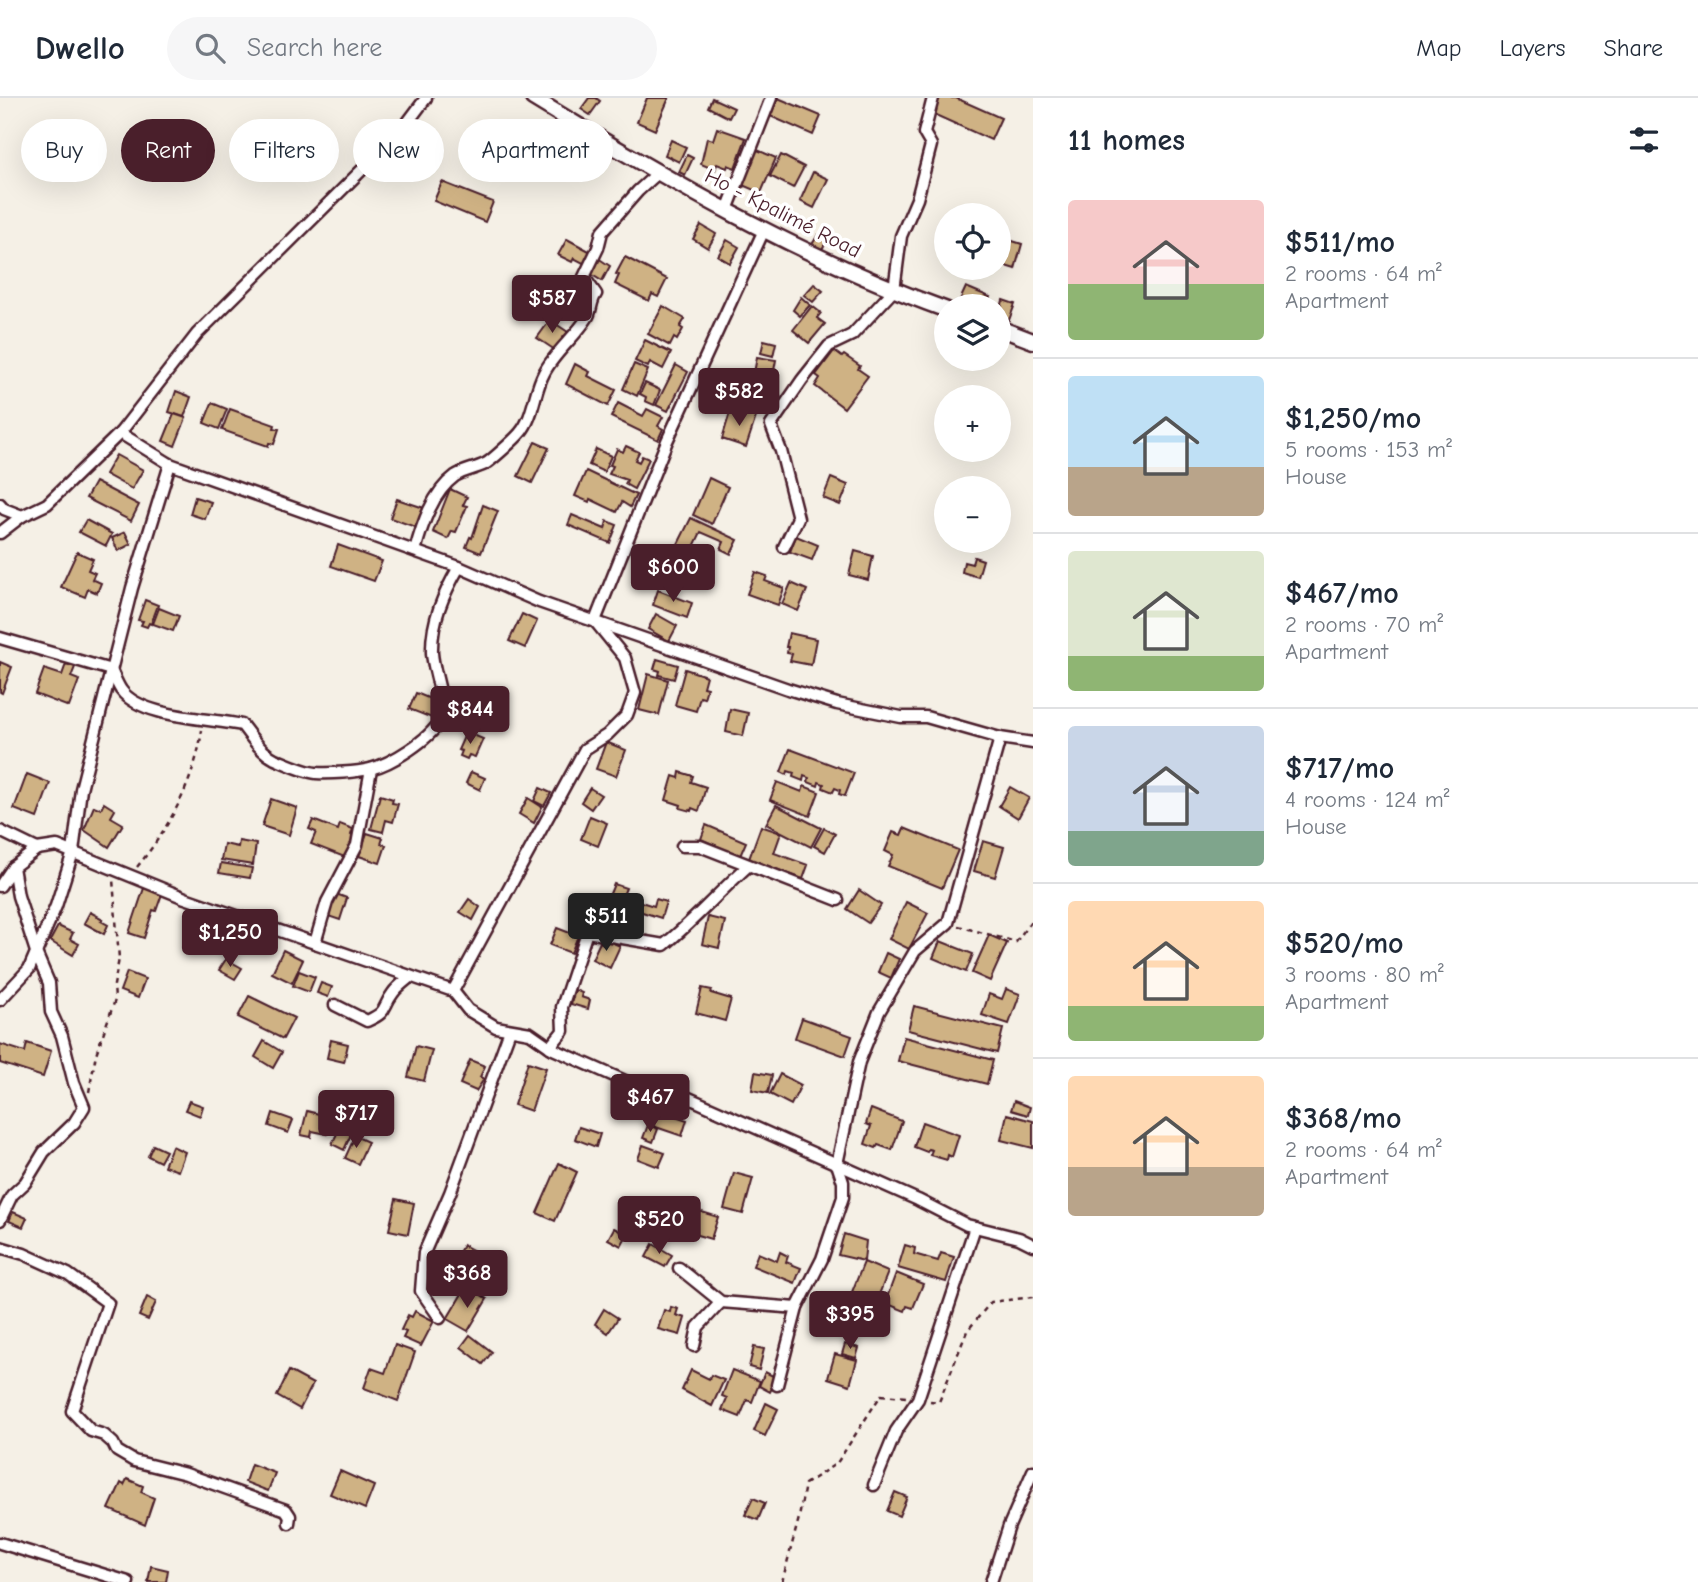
<!DOCTYPE html>
<meta charset="utf-8">
<style>
body{margin:0;font-family:"Comic Neue",sans-serif;background:#f6f6f7;color:#1f2937;height:100vh;display:flex;flex-direction:column;font-size:26px;white-space:nowrap}
*{box-sizing:border-box;margin:0}
p{font-size:23px;color:#747a83}
.icon{flex:none;width:38px;height:38px;fill:none;stroke:currentColor;stroke-width:2;stroke-linecap:round;stroke-linejoin:round}
.map{position:relative;flex:1;overflow:hidden}
.side{display:flex;flex-direction:column;background:#fff;width:665px}
.side>*{flex:none}
.top-card{position:absolute;left:21px;top:21px;width:665px;height:63px;display:flex;gap:14px}
.fabs{position:absolute;left:934px;top:105px;display:grid;gap:14px}
.fabs a{display:grid;place-items:center;width:77px;height:77px;border-radius:50%;background:#fff;box-shadow:0 7px 28px #0002;font-size:35px}
.price{position:absolute;translate:-50% -60px;padding:0 16px;border-radius:7px;background:#4a1f2b;color:#fff;font-size:23px;line-height:46px;filter:drop-shadow(0 2px 4px #0008)}
.price::after{content:'';position:absolute;left:50%;top:42px;width:21px;height:16px;margin-left:-10px;background:inherit;clip-path:polygon(0 0,100% 0,50% 100%)}
.price.current{background:#222;color:#fff}
ul{padding:0;list-style:none}
li{display:flex;align-items:center;gap:21px;height:175px;padding:0 35px}
li+li{border-top:2px solid #e0e1e3}
li span{display:grid;place-items:center;flex:none;width:196px;height:140px;border-radius:7px;color:#555}
li>.icon{margin-inline-start:auto}
span .icon{width:84px;height:84px;fill:#fffc;stroke-width:1}
li b{font-size:30px}
h2{display:flex;justify-content:space-between;align-items:center;height:84px;padding:0 35px;font-size:30px}
.chip{padding:0 24px;border-radius:32px;background:#fff;box-shadow:0 7px 28px #0002;font-size:24px;line-height:63px}
.chip.current{background:#4a1f2b;color:#fff}
header{display:flex;align-items:center;gap:42px;box-sizing:border-box;height:98px;padding:0 35px;background:#fff;border-bottom:2px solid #e0e1e3}
header strong{font-size:33px}
nav{display:flex;gap:38px;margin-inline-start:auto;font-size:24px}
.search{width:490px;height:63px;background:#f6f6f7;display:flex;align-items:center;gap:18px;box-sizing:border-box;padding:0 24px;border-radius:38px;color:#747a83;font-size:26px}
main{display:flex;flex:1;min-height:0}
.map>svg:first-child{display:block}
</style>
<header>
<strong>Dwello</strong>
<div class="search"><svg class="icon" aria-label="search" viewBox="0 0 24 24"><circle cx="10" cy="10" r="6"/><path d="M15 15l6 6"/></svg>Search here</div>
<nav><a>Map</a><a>Layers</a><a>Share</a></nav>
</header>
<main>
<div class="map">
<svg width="1033" height="1484" viewBox="0 0 1033 1484">
<rect width="100%" height="100%" fill="#f5f0e6"/>
<filter id="ink" filterUnits="userSpaceOnUse"><feTurbulence type="fractalNoise" baseFrequency=".0143" numOctaves="2"/><feDisplacementMap in="SourceGraphic" scale="14" xChannelSelector="R" yChannelSelector="G"/><feConvolveMatrix kernelMatrix="1 2 1 2 8 2 1 2 1" color-interpolation-filters="sRGB"/></filter>
<g filter="url(#ink)">
<g fill="#cfb284" stroke="#4a1f2b" stroke-width="2">
<polygon points="589,0 596,0 600,3 590,17 581,11"/>
<polygon points="647,0 669,0 655,32 637,24"/>
<polygon points="712,0 734,10 729,20 708,9"/>
<polygon points="778,0 821,18 813,37 770,18"/>
<polygon points="937,0 956,0 1001,20 991,42 931,15"/>
<polygon points="717,30 746,40 735,70 728,67 727,70 717,66 715,72 701,66 707,40 713,42"/>
<polygon points="671,42 686,49 679,64 665,57"/>
<polygon points="755,51 776,60 761,95 740,86"/>
<polygon points="687,57 693,60 685,77 679,74"/>
<polygon points="781,57 804,69 793,90 770,78"/>
<polygon points="813,74 828,81 814,110 800,103"/>
<polygon points="442,84 493,104 485,124 434,103"/>
<polygon points="701,127 716,136 708,150 693,141"/>
<polygon points="818,137 827,143 820,154 811,148"/>
<polygon points="567,141 593,155 587,167 574,160 572,164 558,157"/>
<polygon points="1006,141 1022,146 1015,171 999,166"/>
<polygon points="727,142 739,149 730,165 718,158"/>
<polygon points="625,159 667,181 658,199 652,196 649,203 615,186 619,177 616,176"/>
<polygon points="598,160 610,168 602,183 589,175"/>
<polygon points="535,178 578,205 570,217 528,190"/>
<polygon points="814,186 823,193 813,204 804,197"/>
<polygon points="966,189 990,199 986,208 974,208 960,202"/>
<polygon points="801,199 810,207 800,218 793,212"/>
<polygon points="1003,202 1015,206 1009,222 999,219"/>
<polygon points="663,208 685,221 680,229 683,231 677,242 674,240 670,248 648,236"/>
<polygon points="812,208 821,215 817,220 825,226 809,245 793,232"/>
<polygon points="550,222 568,234 555,252 537,240"/>
<polygon points="645,242 671,255 663,271 650,264 648,269 635,263"/>
<polygon points="764,242 776,245 773,258 761,255"/>
<polygon points="834,253 842,259 844,257 860,268 858,271 868,278 844,310 815,288 820,280 816,277"/>
<polygon points="757,259 776,262 773,278 754,275"/>
<polygon points="575,266 590,274 588,278 616,292 608,308 566,286"/>
<polygon points="634,266 648,272 637,298 623,291"/>
<polygon points="676,267 688,274 668,313 656,307"/>
<polygon points="645,285 660,292 654,307 645,303 646,299 640,296"/>
<polygon points="176,293 191,299 184,319 169,314"/>
<polygon points="212,305 227,311 219,331 204,325"/>
<polygon points="618,305 643,318 647,311 663,319 658,328 663,331 658,342 611,319"/>
<polygon points="230,311 275,327 274,330 279,331 274,346 269,345 268,348 222,332"/>
<polygon points="731,311 756,319 746,349 722,341"/>
<polygon points="174,316 186,320 175,348 163,343"/>
<polygon points="535,344 549,350 532,385 518,378"/>
<polygon points="626,348 639,354 635,362 639,364 642,358 649,361 634,391 625,386 627,382 609,376 613,368 610,367 617,351 623,354"/>
<polygon points="596,351 611,358 604,374 589,367"/>
<polygon points="116,357 143,372 132,391 105,376"/>
<polygon points="586,373 636,397 630,409 622,404 617,414 590,401 589,404 575,398"/>
<polygon points="709,380 728,389 712,426 693,417"/>
<polygon points="831,380 848,387 840,407 823,400"/>
<polygon points="95,384 139,407 131,423 86,400"/>
<polygon points="450,391 467,399 463,407 467,408 456,434 452,433 448,441 433,434"/>
<polygon points="195,399 211,404 205,421 190,416"/>
<polygon points="397,401 424,410 418,430 390,420"/>
<polygon points="483,407 498,413 481,455 466,449 470,439 472,440"/>
<polygon points="572,417 605,431 607,423 617,427 610,445 568,427"/>
<polygon points="691,420 738,442 731,456 721,451 724,444 701,434 690,457 676,450"/>
<polygon points="86,422 112,436 106,448 79,434"/>
<polygon points="125,434 131,446 118,453 112,440"/>
<polygon points="796,438 818,447 812,462 790,454"/>
<polygon points="338,447 382,463 374,483 331,468"/>
<polygon points="855,453 873,458 868,482 849,477"/>
<polygon points="77,454 93,461 88,472 95,475 92,481 101,485 97,495 88,491 85,499 61,489"/>
<polygon points="974,459 983,462 978,479 962,474 964,464 972,466"/>
<polygon points="755,474 767,478 765,483 784,490 778,507 747,496"/>
<polygon points="791,485 807,492 798,513 782,506"/>
<polygon points="658,492 692,505 687,520 653,507"/>
<polygon points="145,502 158,507 151,526 149,525 147,529 141,527 143,523 138,522"/>
<polygon points="159,510 179,518 173,533 153,526"/>
<polygon points="522,516 537,523 525,550 509,543"/>
<polygon points="656,516 677,528 669,543 648,531"/>
<polygon points="789,535 816,541 811,567 790,563 792,556 787,555 788,549 786,549"/>
<polygon points="657,561 678,567 674,581 659,577 660,573 654,571"/>
<polygon points="0,564 12,569 2,595 0,594"/>
<polygon points="66,566 75,569 71,579 79,582 69,609 35,596 44,571 62,577"/>
<polygon points="685,571 706,578 703,589 707,590 704,600 700,599 696,613 675,607"/>
<polygon points="648,576 668,582 659,617 639,612"/>
<polygon points="416,595 438,604 432,620 409,611"/>
<polygon points="730,611 748,615 743,638 726,634"/>
<polygon points="466,634 483,641 475,659 469,657 467,661 460,658 462,653 458,652"/>
<polygon points="606,644 626,652 616,678 596,671"/>
<polygon points="790,651 854,675 845,698 839,696 840,692 835,690 833,694 823,690 824,686 819,684 818,688 808,684 809,680 804,678 803,683 793,679 794,675 788,673 787,677 781,674"/>
<polygon points="471,674 485,680 480,692 466,685"/>
<polygon points="680,674 693,678 691,684 706,689 699,713 692,710 691,713 680,710 681,707 666,702 673,678 679,680"/>
<polygon points="27,676 50,685 37,720 14,711"/>
<polygon points="777,684 802,694 804,688 819,694 810,718 770,702"/>
<polygon points="1010,689 1029,700 1018,720 999,708"/>
<polygon points="540,690 551,695 544,708 534,703"/>
<polygon points="590,690 601,697 591,711 581,704"/>
<polygon points="380,697 393,701 392,705 398,706 393,724 386,722 383,734 371,731"/>
<polygon points="528,700 542,709 534,725 519,716"/>
<polygon points="271,701 297,710 289,737 262,728"/>
<polygon points="104,705 115,712 111,719 123,726 109,749 84,732 94,708 101,711"/>
<polygon points="776,707 821,730 811,749 766,726"/>
<polygon points="590,718 607,725 598,748 581,741"/>
<polygon points="313,722 338,732 340,726 353,731 351,737 356,739 347,760 311,746 316,734 309,731"/>
<polygon points="706,727 746,744 740,758 701,741"/>
<polygon points="761,728 781,735 774,755 808,767 803,781 749,761"/>
<polygon points="824,730 835,736 825,754 814,748"/>
<polygon points="904,730 958,752 942,790 888,768 893,757 885,753 893,734 901,737"/>
<polygon points="367,735 383,740 381,746 386,747 380,765 359,758"/>
<polygon points="239,743 256,746 253,767 221,762 224,746 238,749"/>
<polygon points="983,743 1004,749 995,779 974,773"/>
<polygon points="221,765 252,770 250,780 219,775"/>
<polygon points="614,786 626,790 621,802 609,798"/>
<polygon points="144,790 162,796 156,813 153,812 144,840 129,835"/>
<polygon points="859,792 881,807 868,825 847,811"/>
<polygon points="336,796 347,800 340,822 328,818"/>
<polygon points="469,801 480,809 473,822 460,814"/>
<polygon points="656,801 666,804 661,820 639,813 641,804 654,808"/>
<polygon points="906,804 928,815 909,851 889,841"/>
<polygon points="90,814 103,821 101,823 108,827 104,836 84,825"/>
<polygon points="196,816 209,821 197,854 183,849"/>
<polygon points="708,819 725,823 719,850 702,846"/>
<polygon points="58,828 73,835 70,841 79,846 73,857 50,843"/>
<polygon points="557,830 578,838 571,855 550,847"/>
<polygon points="989,837 1007,845 990,883 972,875"/>
<polygon points="605,841 620,848 610,870 592,861 600,844 603,846"/>
<polygon points="940,843 973,856 966,874 933,860"/>
<polygon points="283,852 303,862 292,885 272,875"/>
<polygon points="886,855 899,861 891,880 878,874"/>
<polygon points="226,861 242,870 235,881 219,872"/>
<polygon points="299,873 315,879 309,894 293,888"/>
<polygon points="127,874 145,881 138,900 120,893"/>
<polygon points="321,885 332,889 328,899 317,895"/>
<polygon points="702,890 712,892 711,895 731,901 725,923 696,915"/>
<polygon points="1006,891 1020,896 1009,926 982,917 989,896 1002,901"/>
<polygon points="575,892 582,895 581,899 590,902 588,911 571,906"/>
<polygon points="249,898 294,920 283,941 238,919"/>
<polygon points="914,908 1003,931 997,955 908,932"/>
<polygon points="802,920 852,938 845,958 795,940"/>
<polygon points="904,939 993,962 987,986 898,963"/>
<polygon points="331,942 348,946 344,964 327,960"/>
<polygon points="264,943 282,954 273,970 255,959"/>
<polygon points="27,945 51,953 43,979 0,965 0,946 25,954"/>
<polygon points="416,948 432,952 424,983 408,979"/>
<polygon points="470,962 485,968 480,979 484,981 476,993 460,986"/>
<polygon points="528,964 546,970 531,1013 514,1007"/>
<polygon points="755,974 772,977 768,995 752,992"/>
<polygon points="780,976 801,987 791,1007 770,996"/>
<polygon points="189,1003 203,1008 200,1018 185,1012"/>
<polygon points="1014,1003 1030,1009 1028,1017 1011,1012"/>
<polygon points="871,1011 902,1023 892,1052 878,1047 876,1050 865,1046 871,1028 866,1026"/>
<polygon points="658,1012 687,1022 682,1038 653,1028"/>
<polygon points="307,1013 331,1019 327,1036 312,1033 311,1039 301,1037"/>
<polygon points="273,1015 293,1022 288,1035 269,1028"/>
<polygon points="1007,1016 1033,1023 1033,1050 1001,1042"/>
<polygon points="922,1024 959,1037 952,1059 948,1057 947,1062 930,1057 932,1052 928,1051 927,1054 914,1049"/>
<polygon points="341,1027 353,1032 344,1052 332,1046"/>
<polygon points="648,1027 658,1031 653,1044 643,1040"/>
<polygon points="579,1029 600,1036 596,1049 575,1041"/>
<polygon points="355,1038 368,1044 358,1066 345,1060"/>
<polygon points="153,1047 166,1053 160,1064 148,1058"/>
<polygon points="643,1047 665,1055 659,1069 638,1061"/>
<polygon points="172,1048 185,1054 178,1073 164,1068"/>
<polygon points="559,1065 577,1074 555,1123 537,1115"/>
<polygon points="734,1075 753,1080 743,1116 724,1111"/>
<polygon points="396,1101 414,1105 408,1136 389,1132"/>
<polygon points="669,1104 718,1119 711,1141 662,1127"/>
<polygon points="13,1114 27,1120 23,1129 9,1123"/>
<polygon points="614,1130 627,1137 621,1148 608,1141"/>
<polygon points="844,1136 866,1143 864,1163 838,1157"/>
<polygon points="653,1146 672,1157 665,1169 646,1159"/>
<polygon points="463,1147 476,1154 467,1170 455,1162"/>
<polygon points="905,1147 915,1150 914,1156 938,1163 941,1155 954,1159 946,1184 898,1170"/>
<polygon points="780,1154 788,1158 786,1164 801,1170 795,1185 753,1168 758,1155 777,1163"/>
<polygon points="864,1164 888,1174 876,1204 852,1194"/>
<polygon points="896,1175 923,1186 913,1210 907,1208 905,1213 885,1205"/>
<polygon points="472,1191 487,1201 468,1233 447,1221 463,1194 469,1198"/>
<polygon points="147,1199 156,1204 148,1222 139,1218"/>
<polygon points="671,1209 678,1211 676,1217 685,1220 680,1237 658,1231 664,1212 670,1214"/>
<polygon points="604,1211 618,1220 608,1235 595,1226"/>
<polygon points="415,1213 434,1223 421,1248 403,1240 406,1234 401,1232 408,1217 412,1219"/>
<polygon points="470,1237 492,1254 483,1266 461,1249"/>
<polygon points="845,1246 859,1250 856,1260 842,1256"/>
<polygon points="395,1247 415,1254 398,1303 364,1290 371,1270 385,1275"/>
<polygon points="754,1249 764,1251 759,1272 749,1269"/>
<polygon points="835,1256 857,1262 850,1287 828,1280"/>
<polygon points="691,1272 709,1281 711,1277 724,1282 712,1308 682,1292"/>
<polygon points="732,1272 760,1283 752,1304 747,1302 740,1319 722,1312 727,1300 722,1298"/>
<polygon points="289,1273 313,1286 300,1311 277,1298"/>
<polygon points="765,1274 777,1280 770,1294 759,1288"/>
<polygon points="766,1305 778,1311 765,1338 754,1333"/>
<polygon points="251,1366 275,1375 268,1393 245,1384"/>
<polygon points="340,1373 374,1388 365,1411 330,1396"/>
<polygon points="127,1381 143,1388 141,1394 154,1400 145,1427 109,1411 121,1385 124,1387"/>
<polygon points="895,1394 907,1399 899,1418 887,1413"/>
<polygon points="753,1400 765,1405 758,1422 745,1417"/>
<polygon points="151,1468 168,1472 166,1484 148,1484"/>
</g>
<g fill="none" stroke-linecap="round" stroke-linejoin="round">
<g stroke="#4a1f2b" stroke-width="15">
<g id="street">
<polyline points="727,112 771,0"/>
<polyline points="120,335 197,236 402,32 426,0"/>
<polyline points="0,406 4,411 22,418 47,406 120,335 170,366 459,469 539,504 788,591 837,606 901,619 926,619 1000,640 1033,645"/>
<polyline points="0,435 22,418"/>
<polyline points="784,449 798,420 781,353 771,327 802,282 829,248 852,237 894,192 901,138 917,101 931,47 924,35 933,0"/>
<path d="M415,453c7,-26 17,-58 40,-75 9,-6 20,-7 30,-12 5,-2 31,-26 35,-31 14,-16 14,-42 24,-60 10,-20 31,-36 43,-55 5,-7 3,-16 9,-24l-12,-17 14,-29 4,-16 36,-41 21,-19"/>
<path d="M0,540l111,32c3,6 6,14 10,20 20,28 88,28 121,35 9,12 19,27 33,34 12,5 29,13 41,14 14,1 41,-1 54,-4 21,-5 59,-29 70,-48 8,-15 -7,-49 -8,-68 -1,-32 12,-60 27,-86"/>
<polyline points="0,733 37,751 57,748 185,800 453,893 468,912 496,929 530,935 553,951 641,990 689,1000 918,1102 967,1127 1019,1140 1033,1147"/>
<polyline points="682,748 700,748 838,802"/>
<polyline points="0,788 13,769 37,751"/>
<polyline points="315,845 327,804 357,747 371,671"/>
<polyline points="453,893 585,651 607,637 627,617 635,595 625,560 595,523 667,343 764,132"/>
<polyline points="0,902 29,871 56,808 73,754 81,691 132,490 170,366"/>
<path d="M335,907l32,16c22,-10 14,-12 26,-28 4,-6 11,-11 17,-16"/>
<path d="M550,949l13,-16 -1,-24 25,-75 77,13c30,-24 55,-53 84,-79"/>
<polyline points="0,1122 12,1097 25,1085 44,1054 74,1025 84,1009 74,985 62,938 51,914 49,885 37,857 18,798 13,769"/>
<polyline points="0,1149 24,1156 68,1176 108,1205 72,1313 91,1333 104,1337 113,1345 117,1353 134,1363 186,1376 286,1412 290,1418 289,1425"/>
<polyline points="679,1170 721,1204 797,1210"/>
<polyline points="440,1220 421,1193 424,1155 450,1095 510,932"/>
<polyline points="694,1248 698,1229 721,1204"/>
<polyline points="777,1287 797,1210 822,1161 843,1099 843,1084 837,1066 859,964 879,914 915,853 948,825 1000,640"/>
<polyline points="874,1387 896,1333 918,1301 975,1129"/>
<polyline points="0,1445 128,1484"/>
<polyline points="991,1484 1009,1428 1033,1373"/>
</g>
</g>
<g stroke="#4a1f2b" stroke-width="19">
<g id="secondary">
<path d="M533,0c132,81 267,159 414,212"/>
<polyline points="999,230 1033,243"/>
</g>
</g>
<g stroke="#4a1f2b" stroke-width="2.5" stroke-dasharray="5 5" stroke-linecap="butt">
<path d="M137,769c32,-39 58,-86 65,-137"/>
<polyline points="958,828 1016,844 1033,820"/>
<polyline points="89,994 96,956 115,902 114,887 119,861 113,781"/>
<polyline points="930,1303 939,1304 967,1233 991,1204 1033,1199"/>
<polyline points="782,1484 799,1420 805,1386 837,1365 881,1297 906,1299"/>
</g>
<use href="#street" stroke="#fff" stroke-width="10"/>
<use href="#secondary" stroke="#fff" stroke-width="14"/>
</g>
</g>
<g text-anchor="middle" stroke-width="7" stroke-linejoin="round" paint-order="stroke">
<g font-size="21" fill="#4a1f2b" stroke="#fff">
<text transform="translate(783 115) rotate(27)" y="7">Ho - Kpalimé Road</text>
</g>
</g>
</svg>
<div class="fabs">
<a><svg class="icon" aria-label="locate" viewBox="0 0 24 24"><circle cx="12" cy="12" r="6"/><path d="M12 2v4M12 18v4M2 12h4M18 12h4"/></svg></a>
<a><svg class="icon" aria-label="layers" viewBox="0 0 24 24"><path d="M12 4l9 5-9 5-9-5zM3 14l9 5 9-5"/></svg></a>
<a>+</a>
<a>−</a>
</div>
<b class="price" style="left:552px;top:237px">$587</b>
<b class="price" style="left:739px;top:330px">$582</b>
<b class="price" style="left:673px;top:506px">$600</b>
<b class="price" style="left:470px;top:648px">$844</b>
<b class="price current" style="left:606px;top:855px">$511</b>
<b class="price" style="left:230px;top:871px">$1,250</b>
<b class="price" style="left:650px;top:1036px">$467</b>
<b class="price" style="left:356px;top:1052px">$717</b>
<b class="price" style="left:659px;top:1158px">$520</b>
<b class="price" style="left:467px;top:1212px">$368</b>
<b class="price" style="left:850px;top:1253px">$395</b>
<div class="top-card">
<a class="chip">Buy</a>
<a class="chip current">Rent</a>
<a class="chip">Filters</a>
<a class="chip">New</a>
<a class="chip">Apartment</a>
</div>
</div>
<section class="side">
<h2>11 homes<svg class="icon" aria-label="filters" viewBox="0 0 24 24"><path d="M4 7h16M4 17h16"/><circle cx="9" cy="7" r="2"/><circle cx="15" cy="17" r="2"/></svg></h2>
<ul>
<li><span style="background:linear-gradient(#f6c9c9 60%,#8fb573 0)"><svg class="icon" aria-label="home" viewBox="0 0 24 24"><path d="M3 11l9-7 9 7M6 9v11h12V9"/></svg></span><div><b>$511/mo</b><p>2 rooms · 64 m²</p><p>Apartment</p></div></li>
<li><span style="background:linear-gradient(#bfe0f5 65%,#b9a48a 0)"><svg class="icon" aria-label="home" viewBox="0 0 24 24"><path d="M3 11l9-7 9 7M6 9v11h12V9"/></svg></span><div><b>$1,250/mo</b><p>5 rooms · 153 m²</p><p>House</p></div></li>
<li><span style="background:linear-gradient(#dfe7d0 75%,#8fb573 0)"><svg class="icon" aria-label="home" viewBox="0 0 24 24"><path d="M3 11l9-7 9 7M6 9v11h12V9"/></svg></span><div><b>$467/mo</b><p>2 rooms · 70 m²</p><p>Apartment</p></div></li>
<li><span style="background:linear-gradient(#c9d6e8 75%,#7fa58c 0)"><svg class="icon" aria-label="home" viewBox="0 0 24 24"><path d="M3 11l9-7 9 7M6 9v11h12V9"/></svg></span><div><b>$717/mo</b><p>4 rooms · 124 m²</p><p>House</p></div></li>
<li><span style="background:linear-gradient(#ffd9b3 75%,#8fb573 0)"><svg class="icon" aria-label="home" viewBox="0 0 24 24"><path d="M3 11l9-7 9 7M6 9v11h12V9"/></svg></span><div><b>$520/mo</b><p>3 rooms · 80 m²</p><p>Apartment</p></div></li>
<li><span style="background:linear-gradient(#ffd9b3 65%,#b9a48a 0)"><svg class="icon" aria-label="home" viewBox="0 0 24 24"><path d="M3 11l9-7 9 7M6 9v11h12V9"/></svg></span><div><b>$368/mo</b><p>2 rooms · 64 m²</p><p>Apartment</p></div></li>
</ul>
</section>
</main>
